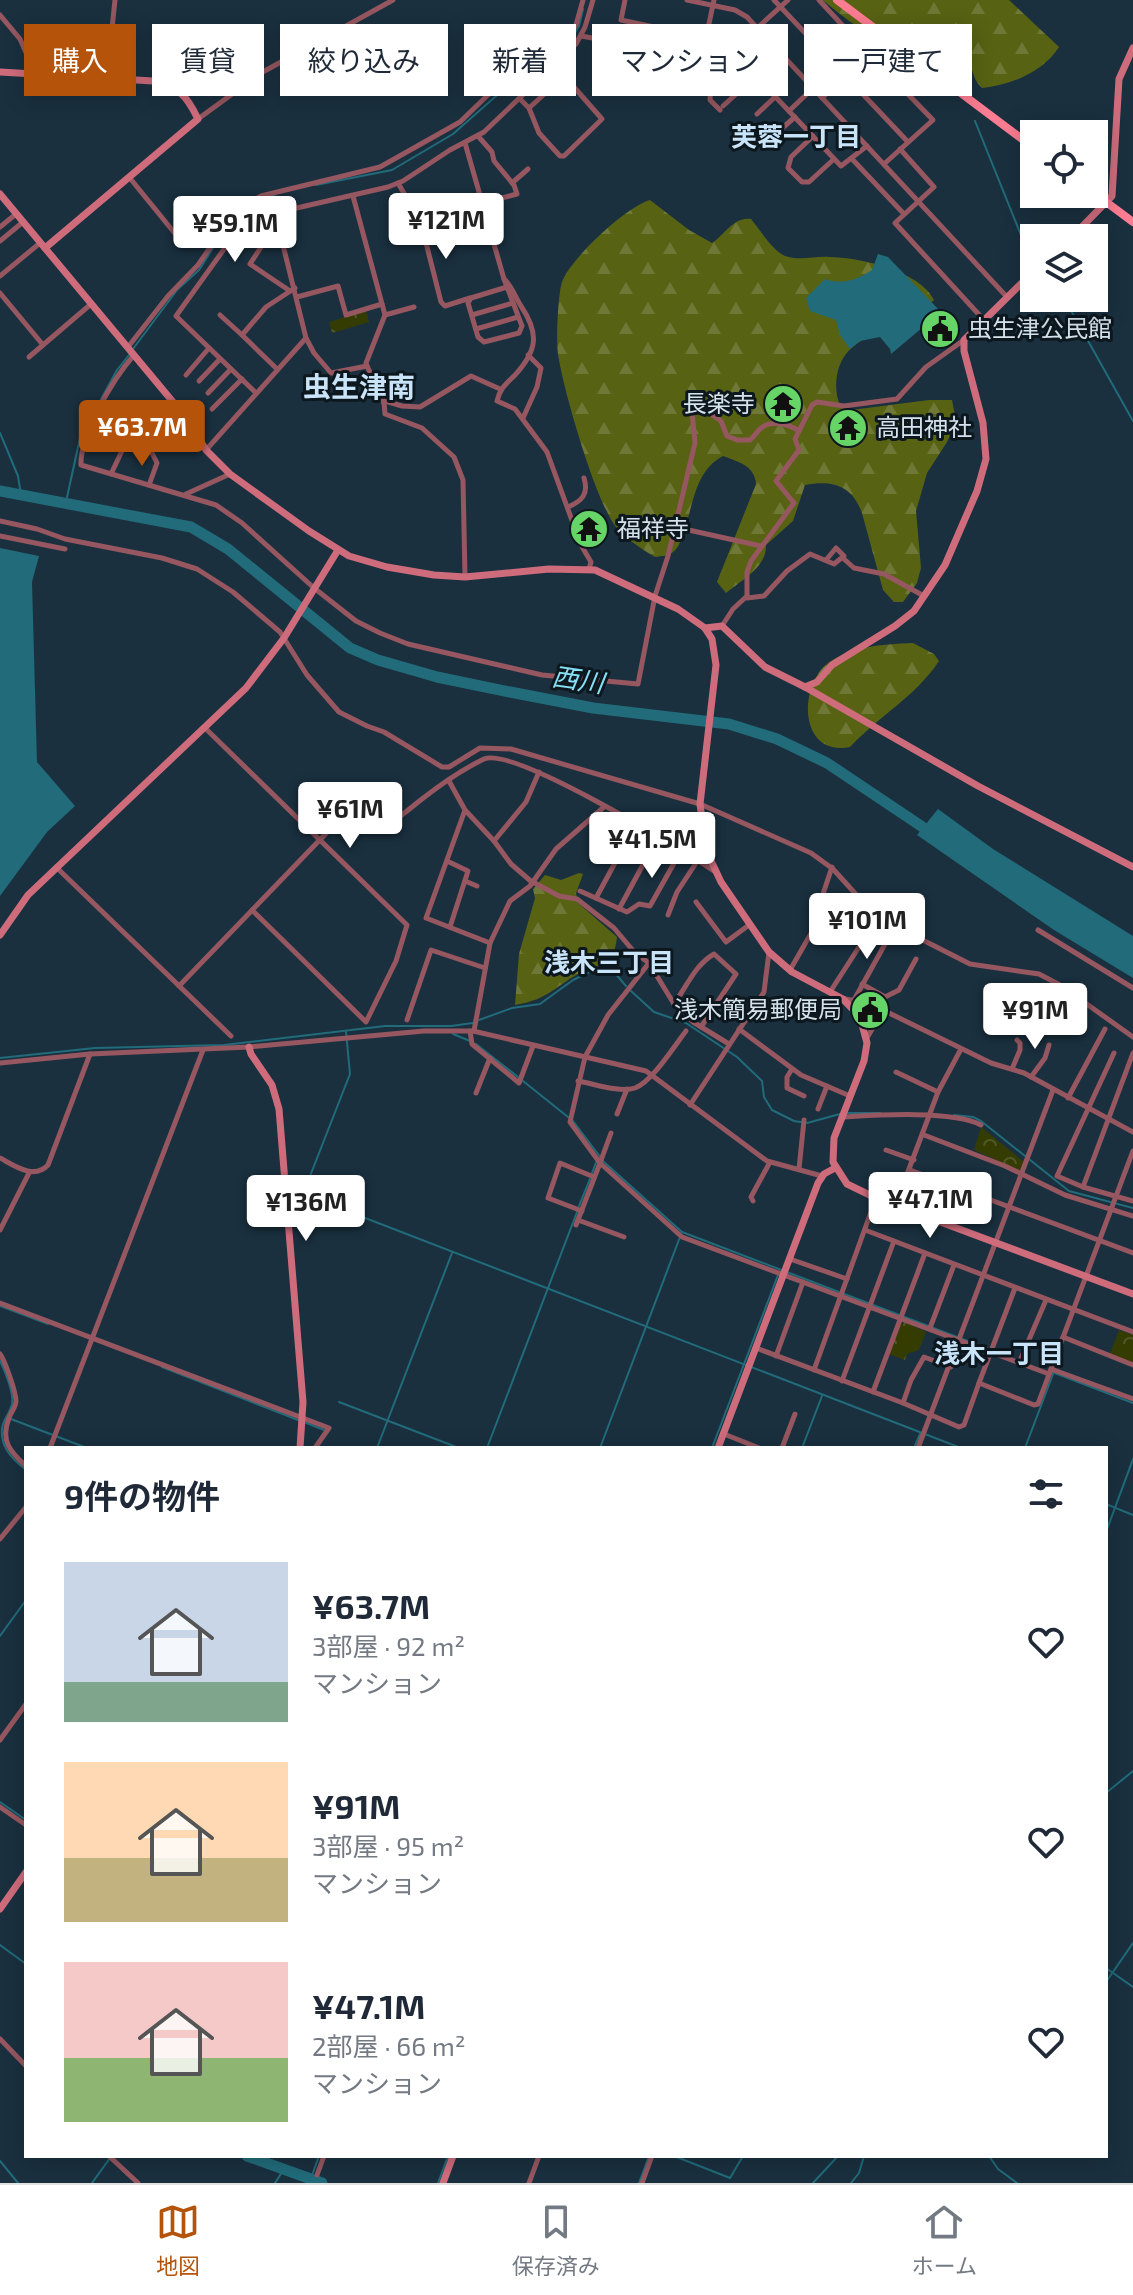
<!DOCTYPE html>
<html lang="ja">
<meta charset="utf-8">
<style>
body{margin:0;font-family:"Exo 2","Noto Sans JP",sans-serif;background:#f2f2f3;color:#1f2937;height:100vh;display:flex;flex-direction:column;font-size:30px;white-space:nowrap}
*{box-sizing:border-box;margin:0}
p{font-size:26px;color:#747a83}
.icon{flex:none;width:44px;height:44px;fill:none;stroke:currentColor;stroke-width:2;stroke-linecap:round;stroke-linejoin:round}
.map{position:relative;flex:1;overflow:hidden}
.details{position:absolute;left:24px;top:1446px;width:1084px;height:712px;display:flex;flex-direction:column;background:#fff;border-radius:0px;box-shadow:0 4px 20px #0003}
.details>*{flex:none}
.hud{position:absolute;left:24px;top:24px;width:1086px;height:72px;display:flex;gap:16px}
.fabs{position:absolute;left:1020px;top:120px;display:grid;gap:16px}
.fabs a{display:grid;place-items:center;width:88px;height:88px;border-radius:0px;background:#fff;box-shadow:0 4px 20px #0003;font-size:40px}
.price{position:absolute;translate:-50% -68px;padding:0 18px;border-radius:8px;background:#fff;color:#222;font-size:26px;line-height:52px;filter:drop-shadow(0 2px 4px #0008)}
.price::after{content:'';position:absolute;left:50%;top:48px;width:24px;height:18px;margin-left:-12px;background:inherit;clip-path:polygon(0 0,100% 0,50% 100%)}
.price.selected{background:#b45309;color:#fff}
ul{padding:0;list-style:none}
li{display:flex;align-items:center;gap:24px;height:200px;padding:0 40px}
li span{display:grid;place-items:center;flex:none;width:224px;height:160px;border-radius:0px;color:#555}
li>.icon{margin-inline-start:auto}
span .icon{width:96px;height:96px;fill:#fffc;stroke-width:1}
li b{font-size:34px}
h2{display:flex;justify-content:space-between;align-items:center;height:96px;padding:0 40px;font-size:34px}
.tag{padding:0 28px;border-radius:0px;background:#fff;box-shadow:0 4px 20px #0003;font-size:28px;line-height:72px}
.tag.selected{background:#b45309;color:#fff}
.tab-bar{display:flex;justify-content:space-around;align-items:center;height:112px;border-top:2px solid #e0e1e3;background:#fff;font-size:22px;color:#747a83}
.tab-bar a{display:grid;justify-items:center;gap:4px}
.tab-bar .selected{color:#b45309}
.map>svg:first-child{display:block}
</style>
<div class="map">
<svg width="1133" height="2183" viewBox="0 0 1133 2183">
<defs>
<pattern id="forest-firs" width="22" height="20" patternUnits="userSpaceOnUse" patternTransform="scale(2)"><rect width="22" height="20" fill="#586213"/><path d="M5 1l3.5 6h-7zM16 11l3.5 6h-7z" fill="#6f7836"/></pattern>
<pattern id="park-crowns" width="20" height="18" patternUnits="userSpaceOnUse" patternTransform="scale(2)"><rect width="20" height="18" fill="#353c02"/><path d="M2 6a3 3 0 1 1 6 0M12 15a3 3 0 1 1 6 0" fill="none" stroke="#515827"/></pattern>
</defs>
<rect width="100%" height="100%" fill="#1a303f"/>
<g fill="url(#forest-firs)">
<path d="M822,0h187l50,47c-16,25 -48,38 -77,41 -17,-15 -8,-49 -29,-59 -10,-6 -25,3 -36,5 -11,1 -25,2 -37,0 -21,-1 -41,-22 -58,-34z"/>
<path d="M650,200l39,30 23,13c14,-9 21,-26 39,-24 10,12 21,31 34,37 14,5 30,0 44,1 30,0 91,14 105,43l-7,6c-21,11 -67,30 -81,48 -11,14 -13,38 -5,53l10,3 78,-10h23l4,21 -9,21 -20,31 -11,38 5,57 -4,15 -14,19h-9l-11,-12 -21,-77c-10,-28 -30,-33 -57,-28l-12,36 -27,24c1,22 -24,35 -40,48l-9,-11 39,-98c-1,-18 -17,-22 -33,-28 -30,16 -29,51 -41,80 -2,7 -4,12 -9,16 -5,4 -11,4 -18,5 -13,-8 -29,-18 -39,-30 -20,-25 -53,-138 -58,-173 -2,-12 0,-61 4,-72 8,-23 65,-76 88,-82z"/>
<path d="M913,643l21,11 5,7c-23,35 -61,56 -89,86 -51,10 -52,-61 -22,-84 24,-17 57,-19 85,-20z"/>
<path d="M579,873l4,1 -7,19 2,10 39,34c-1,9 -3,18 -9,24 -7,6 -16,6 -24,10 -29,14 -33,28 -69,34l4,-51 16,-56 -2,-9 12,-14 16,5z"/>
</g>
<g fill="url(#park-crowns)">
<polygon points="366,311 369,322 332,333 329,322"/>
<polygon points="981,1127 1024,1162 1021,1171 974,1150"/>
<polygon points="905,1322 926,1332 919,1350 907,1354 905,1360 889,1354 901,1324"/>
<polygon points="1119,1330 1133,1335 1133,1363 1110,1354"/>
</g>
<g fill="#216b7a">
<path d="M878,254l10,3 53,55 -50,42 -1,-5 -10,-12 -20,4 -10,8 -10,-14 -4,-15 -26,-9 -4,-13 19,-19c17,6 32,1 47,-9z"/>
<polygon points="0,548 39,556 32,582 37,762 75,806 47,832 0,896"/>
<polygon points="938,809 993,849 1133,936 1133,978 1054,930 917,835"/>
</g>
<g fill="none" stroke-linecap="round" stroke-linejoin="round">
<g stroke="#216b7a" stroke-width="2">
<polyline points="975,121 1021,235 1034,253"/>
<polyline points="316,185 392,170 453,134 546,52 573,36 579,26 583,9"/>
<polyline points="233,220 241,211 275,195"/>
<polyline points="1064,298 1133,421"/>
<polyline points="133,349 177,290 199,270 213,248"/>
<polyline points="0,433 18,476 21,495"/>
<polyline points="66,502 80,438 117,370 129,355"/>
<polyline points="631,991 654,1012 686,1023 737,1057 762,1081 764,1097 772,1110 794,1121 807,1123 840,1114"/>
<polyline points="479,1020 512,1008 540,1004 573,980 602,966 614,972 626,986"/>
<polyline points="452,1031 453,1034 470,1041"/>
<polyline points="346,1032 350,1074 303,1194 961,1448"/>
<polyline points="476,1044 518,1077"/>
<polyline points="0,1058 95,1048 224,1045 385,1026 451,1026 473,1023"/>
<polyline points="523,1081 568,1117"/>
<polyline points="846,1113 880,1113"/>
<polyline points="954,1115 973,1117 981,1121 1069,1191 1133,1208"/>
<polyline points="573,1121 604,1162 682,1232 1012,1358"/>
<polyline points="592,1173 597,1160"/>
<polyline points="579,1206 590,1179"/>
<polyline points="0,1306 48,1324"/>
<path d="M0,1361c5,10 14,32 12,43 -2,9 -9,16 -10,24 -2,19 10,31 24,42"/>
<polyline points="162,1367 298,1420"/>
<polyline points="1052,1372 1133,1403"/>
<polyline points="339,1402 459,1448"/>
<polyline points="11,1419 87,1448"/>
<polyline points="304,1422 324,1430"/>
<polyline points="377,1448 452,1253"/>
<polyline points="487,1448 577,1212"/>
<polyline points="600,1448 680,1237"/>
<polyline points="712,1448 778,1275"/>
<polyline points="802,1448 822,1396"/>
<polyline points="914,1448 920,1434"/>
<polyline points="1025,1448 1053,1374"/>
<polyline points="1106,1504 1133,1515"/>
<polyline points="1106,1532 1133,1459"/>
<polyline points="0,1636 26,1600"/>
<polyline points="1106,1793 1133,1771"/>
<polyline points="0,1802 26,1820"/>
<polyline points="0,1945 26,1964"/>
<polyline points="1106,1968 1133,1987"/>
<polyline points="1106,1982 1133,1943"/>
<polyline points="674,2156 730,2178 743,2156"/>
<polyline points="989,2156 998,2169 1017,2183"/>
<polyline points="0,2161 18,2183"/>
<polyline points="311,2178 319,2156"/>
<polyline points="92,2183 110,2158"/>
<polyline points="275,2183 284,2169"/>
<polyline points="438,2183 448,2156"/>
<polyline points="639,2183 649,2156"/>
<polyline points="813,2183 838,2156"/>
<polyline points="851,2183 859,2173 864,2156"/>
</g>
<g stroke="#216b7a" stroke-width="11">
<polyline points="0,491 191,527 228,549 350,648 378,660 437,677 510,692 593,708 729,724 777,739 827,763 933,834"/>
<polyline points="247,2156 322,2183"/>
</g>
<g stroke="#965760" stroke-width="5">
<polyline points="625,0 621,20 706,38"/>
<polyline points="687,0 735,10 747,17 1006,296"/>
<polyline points="714,0 706,38 712,59 710,100 720,110"/>
<polyline points="774,0 908,142"/>
<polyline points="788,0 732,51 841,166 867,146"/>
<polyline points="819,0 869,54"/>
<polyline points="0,15 20,39 35,73"/>
<polyline points="581,36 712,59"/>
<polyline points="107,76 115,0"/>
<polyline points="822,98 869,54 933,120 884,164"/>
<polyline points="520,99 529,108 539,133 560,156 564,156 602,119 566,78 562,78 529,108"/>
<polyline points="723,106 756,76"/>
<polyline points="789,111 813,88"/>
<polyline points="757,114 775,97"/>
<polyline points="198,119 261,73 393,0"/>
<polyline points="779,131 795,117"/>
<polyline points="813,136 791,157 788,168 802,182 809,182 834,159"/>
<polyline points="465,143 504,279 522,326 519,333 484,342 478,337 468,303 471,298 507,287"/>
<polyline points="900,149 934,187 895,223 983,319"/>
<polyline points="852,159 904,214"/>
<polyline points="129,177 177,236 213,204 240,227"/>
<polyline points="398,183 421,223 427,225 462,209 517,194 514,185 494,161 492,152 478,136"/>
<polyline points="512,183 528,169"/>
<path d="M353,196l32,119 -19,48c7,20 19,29 19,51l37,14 32,29 9,23 2,97"/>
<polyline points="275,213 306,338 314,353 331,373 367,366"/>
<polyline points="274,214 263,244 250,264 290,291"/>
<polyline points="421,223 441,302 445,306 470,298"/>
<polyline points="0,227 16,214"/>
<polyline points="0,241 23,222"/>
<polyline points="0,276 40,243"/>
<path d="M504,279c8,7 11,18 17,27 18,27 17,44 -6,69 -9,9 -15,13 -18,26l18,8 32,43 34,93 10,17 -2,7"/>
<polyline points="0,293 43,345 91,304"/>
<polyline points="297,297 338,286 346,315 382,304"/>
<polyline points="220,315 242,335"/>
<polyline points="385,315 414,307"/>
<polyline points="472,315 513,303"/>
<polyline points="476,329 518,317"/>
<polyline points="128,347 168,296 198,265 236,210 261,196 380,167 460,122 493,90 543,48 569,35 576,25 583,0"/>
<path d="M134,355c-21,24 -54,79 -53,110l135,40 26,18 72,65 42,33 24,12 28,11 134,31 96,9 17,-88 13,-40 27,-113 -4,-42"/>
<polyline points="29,357 43,345"/>
<polyline points="277,369 242,335 266,307 295,288"/>
<polyline points="186,375 209,348"/>
<polyline points="199,381 220,359"/>
<polyline points="208,393 231,369"/>
<polyline points="256,393 176,316 240,227 275,213 388,187 403,181 450,150 484,132 576,44 585,27 593,0"/>
<polyline points="385,401 402,406 420,407 471,376 500,389"/>
<path d="M692,401l29,20 6,15 10,4h13c4,-3 6,-7 9,-10 10,-11 30,-6 40,1"/>
<polyline points="212,409 242,379"/>
<polyline points="523,418 537,387 541,368 528,355"/>
<polyline points="206,450 306,338"/>
<polyline points="111,474 130,434 137,432 143,435 157,463 149,485"/>
<polyline points="186,494 230,474"/>
<path d="M568,507c14,-6 21,-13 16,-29"/>
<polyline points="0,521 37,529 65,539 162,558 197,569 233,592 280,632 307,675 339,712 367,726 384,732 442,767 449,767 480,748 511,749 700,804 811,853 833,869 871,911 895,926 970,964 1039,974 1060,985 1133,1037"/>
<polyline points="675,527 761,546"/>
<polyline points="0,536 65,549"/>
<polyline points="844,559 854,568 884,574 924,596"/>
<polyline points="747,598 764,596 787,571 810,554 834,564 844,556 836,548 826,560"/>
<polyline points="722,626 733,609 747,596 747,572 751,561 794,503 776,481 799,450 795,439 812,405 817,402 844,406 897,399 926,367 964,340"/>
<polyline points="205,728 407,925 396,961 366,1022 252,910"/>
<polyline points="449,781 465,810 494,841 526,802 539,772"/>
<polyline points="465,810 426,918 490,943"/>
<polyline points="494,841 511,864 533,883"/>
<polyline points="447,861 468,871 450,927"/>
<polyline points="56,867 231,1036"/>
<polyline points="465,881 477,886"/>
<polyline points="533,882 559,896 577,899 614,928 635,953 649,963 674,1004 693,1022 729,1044"/>
<polyline points="580,891 627,912 639,904 650,906 682,849"/>
<polyline points="596,898 636,824"/>
<polyline points="696,902 726,942 749,925"/>
<polyline points="619,909 658,837"/>
<polyline points="668,915 677,892 698,860"/>
<polyline points="1038,930 1133,988"/>
<polyline points="790,970 821,916 821,900 832,867"/>
<polyline points="862,984 885,997"/>
<path d="M179,986l159,-165 7,-2 37,9c14,-7 27,-19 40,-29 18,-14 41,-30 62,-40 29,-13 199,91 230,112"/>
<polyline points="830,992 879,916"/>
<polyline points="845,999 858,1001 887,1012 991,1063 1024,1073 1133,1132"/>
<polyline points="854,1000 895,926"/>
<path d="M674,1004c13,-18 21,-39 40,-50l22,20 -35,53"/>
<polyline points="879,1009 885,997 899,990 916,959"/>
<polyline points="407,1020 431,950 485,968"/>
<polyline points="739,1029 801,1075 850,1096"/>
<polyline points="470,1031 472,1044 519,1083 533,1046"/>
<polyline points="474,1031 490,943 510,901 530,886 556,849 604,807"/>
<polyline points="867,1038 883,1010"/>
<polyline points="1114,1053 1057,1176 1083,1187 1133,1053"/>
<polyline points="0,1063 90,1054 249,1047 424,1031 473,1031 646,1071 767,1161 822,1176"/>
<polyline points="792,1069 787,1077 787,1088 804,1096"/>
<polyline points="1012,1069 1020,1050 1020,1043 1017,1040"/>
<polyline points="896,1072 938,1092"/>
<polyline points="1031,1077 1045,1058 1049,1045"/>
<path d="M578,1081c17,3 42,12 57,7 17,-6 40,-43 51,-57"/>
<polyline points="476,1093 490,1058"/>
<polyline points="1068,1098 1105,1029"/>
<polyline points="690,1105 764,992 769,952"/>
<polyline points="818,1109 827,1086"/>
<polyline points="617,1114 627,1089"/>
<path d="M843,1117c33,-2 111,-7 138,8"/>
<polyline points="611,1133 600,1163 682,1237 1049,1374"/>
<polyline points="924,1135 1005,1166 1065,1195 1133,1216"/>
<polyline points="886,1150 914,1160"/>
<path d="M0,1158c15,8 34,22 48,7l42,-111"/>
<polyline points="799,1169 804,1120"/>
<polyline points="910,1170 1133,1253"/>
<polyline points="1083,1187 1133,1201"/>
<polyline points="753,1201 751,1197 770,1162"/>
<polyline points="895,1206 938,1092 961,1049"/>
<polyline points="582,1211 548,1198 560,1163 594,1177"/>
<polyline points="578,1220 624,1237"/>
<polyline points="576,1225 600,1163 570,1122 585,1057 608,1015 649,963"/>
<polyline points="0,1230 29,1173"/>
<polyline points="865,1230 1133,1332"/>
<polyline points="790,1259 847,1279"/>
<polyline points="0,1303 329,1428 315,1448"/>
<polyline points="930,1328 954,1265"/>
<polyline points="1063,1337 1133,1365"/>
<polyline points="756,1348 903,1403 959,1427 964,1425 979,1383 1034,1405 1038,1404 1133,1151"/>
<path d="M0,1354c5,7 16,38 16,47 0,6 -5,11 -7,17 -9,22 1,34 17,48"/>
<polyline points="776,1356 803,1282"/>
<polyline points="1019,1363 1046,1300"/>
<polyline points="1051,1369 1133,1399"/>
<polyline points="814,1370 876,1198"/>
<polyline points="842,1381 894,1241"/>
<polyline points="979,1383 1015,1288"/>
<polyline points="873,1392 925,1253"/>
<polyline points="903,1403 911,1380 924,1357 951,1367"/>
<polyline points="724,1434 759,1448"/>
<polyline points="50,1448 203,1050"/>
<polyline points="782,1448 795,1414"/>
<polyline points="918,1448 1053,1090"/>
<polyline points="0,1539 26,1507"/>
<polyline points="0,1740 26,1704"/>
<polyline points="0,1807 26,1825"/>
<polyline points="0,2039 26,2066"/>
<polyline points="109,2156 138,2183"/>
<polyline points="317,2175 324,2156"/>
<polyline points="529,2183 539,2156"/>
<polyline points="642,2183 652,2156"/>
</g>
<g stroke="#cf6c7c" stroke-width="7">
<path d="M0,72l153,9c26,7 33,13 45,38l-153,129"/>
<polyline points="0,194 183,414 206,450 230,474 309,531 349,556 387,567 434,575 465,577 549,569 595,570 678,609 705,628 712,639 716,665 700,804 706,850 721,882 769,952 792,972 843,999 860,1017 867,1043 864,1061 834,1138 833,1162 847,1184 876,1198 1133,1294"/>
<polyline points="1071,238 1112,196 1119,79 1133,48"/>
<polyline points="705,628 722,626 765,667 805,687 978,786 1133,867"/>
<polyline points="805,687 817,682 832,665 895,626 914,611 945,565 977,491 986,459 983,423 964,351 964,340 1034,271"/>
<polyline points="0,935 28,895 246,688 284,638 338,550"/>
<polyline points="249,1047 251,1054 272,1085 279,1109 303,1402 300,1448"/>
<polyline points="718,1448 818,1183 824,1174 835,1168"/>
<polyline points="0,1909 26,1872"/>
<polyline points="443,2183 453,2156"/>
</g>
<g stroke="#fc7c91" stroke-width="8">
<polyline points="837,0 1034,148"/>
<polyline points="1094,193 1133,222"/>
</g>
</g>
<defs>
<g id="civic-disc" transform="scale(2)"><circle r="9.5" fill="#66d467" stroke="#0d171e"/><path d="M-.6-6.5H3V-4.5H.6V-3L4-1V1h2V6H-6V1h2V-1L-.6-3ZM-1.2 2.5V6h2.4V2.5Z" fill="#111"/></g>
<g id="temple-disc" transform="scale(2)"><circle r="9.5" fill="#66d467" stroke="#0d171e"/><path d="M0-6L5-2H3V0L6.5 2.5H4V6H1.5V3h-3V6H-4V2.5H-6.5L-3 0V-2H-5Z" fill="#111"/></g>
</defs>
<g fill-rule="evenodd">
<use href="#civic-disc" x="940" y="329"/>
<use href="#temple-disc" x="783" y="404"/>
<use href="#temple-disc" x="848" y="428"/>
<use href="#temple-disc" x="589" y="529"/>
<use href="#civic-disc" x="870" y="1010"/>
</g>
<g text-anchor="middle" stroke-width="6" stroke-linejoin="round" paint-order="stroke">
<g font-size="24" fill="#d5e2ec" stroke="#0d171e" text-anchor="start">
<text x="968" y="337">虫生津公民館</text>
<text x="755" y="412" text-anchor="end">長楽寺</text>
<text x="876" y="436">高田神社</text>
<text x="617" y="537">福祥寺</text>
<text x="842" y="1018" text-anchor="end">浅木簡易郵便局</text>
</g>
<g font-size="26" font-weight="bold" fill="#c9e4f8" stroke="#0d171e">
<text x="796" y="146">芙蓉一丁目</text>
<text x="609" y="972">浅木三丁目</text>
<text x="999" y="1363">浅木一丁目</text>
</g>
<g font-size="26" font-style="italic" fill="#85e1f6" stroke="#0d171e">
<text transform="translate(578 680) rotate(8)" y="9">西川</text>
</g>
<g font-size="28" font-weight="bold" fill="#c9e4f8" stroke="#0d171e">
<text x="359" y="397">虫生津南</text>
</g>
</g>
</svg>
<div class="fabs">
<a><svg class="icon" aria-label="locate" viewBox="0 0 24 24"><circle cx="12" cy="12" r="6"/><path d="M12 2v4M12 18v4M2 12h4M18 12h4"/></svg></a>
<a><svg class="icon" aria-label="layers" viewBox="0 0 24 24"><path d="M12 4l9 5-9 5-9-5zM3 14l9 5 9-5"/></svg></a>
</div>
<b class="price" style="left:446px;top:261px">¥121M</b>
<b class="price" style="left:235px;top:264px">¥59.1M</b>
<b class="price selected" style="left:142px;top:468px">¥63.7M</b>
<b class="price" style="left:350px;top:850px">¥61M</b>
<b class="price" style="left:652px;top:880px">¥41.5M</b>
<b class="price" style="left:867px;top:961px">¥101M</b>
<b class="price" style="left:1035px;top:1051px">¥91M</b>
<b class="price" style="left:930px;top:1240px">¥47.1M</b>
<b class="price" style="left:306px;top:1243px">¥136M</b>
<div class="hud">
<a class="tag selected">購入</a>
<a class="tag">賃貸</a>
<a class="tag">絞り込み</a>
<a class="tag">新着</a>
<a class="tag">マンション</a>
<a class="tag">一戸建て</a>
</div>
<section class="details">
<h2>9件の物件<svg class="icon" aria-label="filters" viewBox="0 0 24 24"><path d="M4 7h16M4 17h16"/><circle cx="9" cy="7" r="2"/><circle cx="15" cy="17" r="2"/></svg></h2>
<ul>
<li><span style="background:linear-gradient(#c9d6e8 75%,#7fa58c 0)"><svg class="icon" aria-label="home" viewBox="0 0 24 24"><path d="M3 11l9-7 9 7M6 9v11h12V9"/></svg></span><div><b>¥63.7M</b><p>3部屋 · 92 m²</p><p>マンション</p></div><svg class="icon" aria-label="heart" viewBox="0 0 24 24"><path d="M12 20l-8-8c-3-5 5-10 8-4 3-6 11-1 8 4z"/></svg></li>
<li><span style="background:linear-gradient(#ffd9b3 60%,#c2b280 0)"><svg class="icon" aria-label="home" viewBox="0 0 24 24"><path d="M3 11l9-7 9 7M6 9v11h12V9"/></svg></span><div><b>¥91M</b><p>3部屋 · 95 m²</p><p>マンション</p></div><svg class="icon" aria-label="heart" viewBox="0 0 24 24"><path d="M12 20l-8-8c-3-5 5-10 8-4 3-6 11-1 8 4z"/></svg></li>
<li><span style="background:linear-gradient(#f6c9c9 60%,#8fb573 0)"><svg class="icon" aria-label="home" viewBox="0 0 24 24"><path d="M3 11l9-7 9 7M6 9v11h12V9"/></svg></span><div><b>¥47.1M</b><p>2部屋 · 66 m²</p><p>マンション</p></div><svg class="icon" aria-label="heart" viewBox="0 0 24 24"><path d="M12 20l-8-8c-3-5 5-10 8-4 3-6 11-1 8 4z"/></svg></li>
</ul>
</section>
</div>
<nav class="tab-bar">
<a class="selected"><svg class="icon" aria-label="map" viewBox="0 0 24 24"><path d="M3 6l6-2 6 2 6-2v14l-6 2-6-2-6 2zM9 4v14M15 6v14"/></svg>地図</a>
<a><svg class="icon" aria-label="saved" viewBox="0 0 24 24"><path d="M7 4h10v16l-5-4-5 4z"/></svg>保存済み</a>
<a><svg class="icon" aria-label="home" viewBox="0 0 24 24"><path d="M3 11l9-7 9 7M6 9v11h12V9"/></svg>ホーム</a>
</nav>
